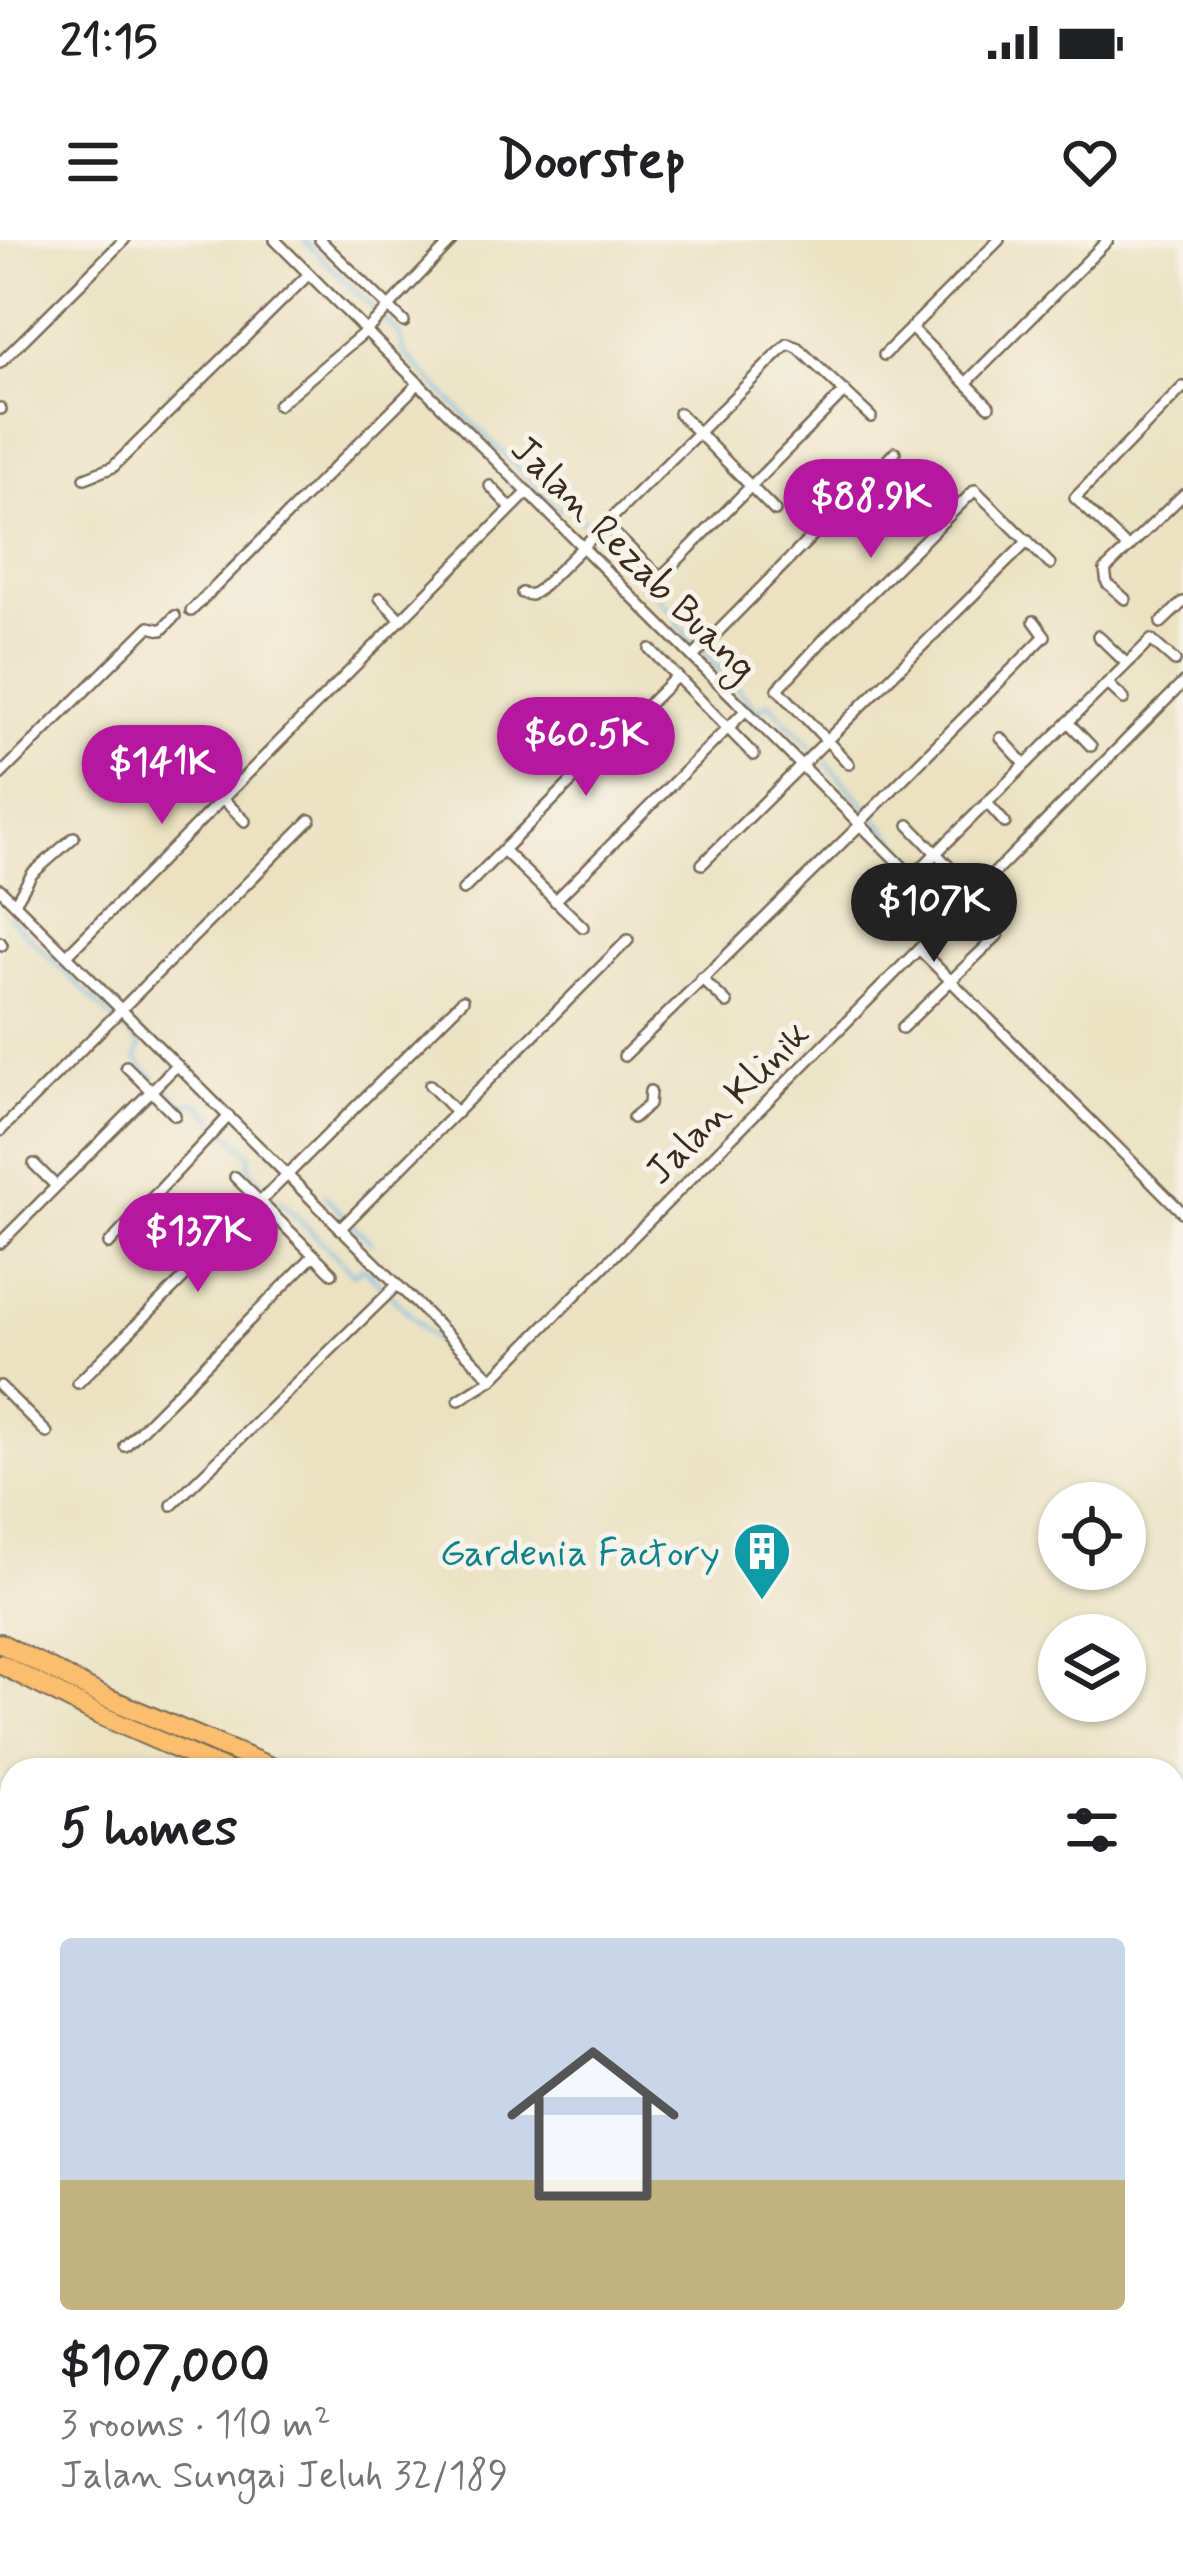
<!DOCTYPE html>
<meta charset="utf-8">
<style>
body{margin:0;font-family:Mynerve,sans-serif;background:#f6f6f6;color:#202124;height:100vh;display:flex;flex-direction:column;font-size:45px;white-space:nowrap}
*{box-sizing:border-box;margin:0}
p{font-size:39px;color:#757577}
.icon{flex:none;width:66px;height:66px;fill:none;stroke:currentColor;stroke-width:2;stroke-linecap:round;stroke-linejoin:round}
.map{position:relative;flex:1;overflow:hidden}
.side{position:absolute;left:0px;top:1518px;width:1185px;height:804px;display:flex;flex-direction:column;background:#fff;border-radius:36px 36px 0 0;box-shadow:0 3px 9px #0004}
.side>*{flex:none}
.fabs{position:absolute;left:1038px;top:1242px;display:grid;gap:24px}
.fabs a{display:grid;place-items:center;width:108px;height:108px;border-radius:50%;background:#fff;box-shadow:0 3px 9px #0004;font-size:60px}
.price{position:absolute;translate:-50% -102px;padding:0 27px;border-radius:42px;background:#b5179e;color:#fff;font-size:39px;line-height:78px;filter:drop-shadow(0 3px 6px #0008)}
.price::after{content:'';position:absolute;left:50%;top:72px;width:36px;height:27px;margin-left:-18px;background:inherit;clip-path:polygon(0 0,100% 0,50% 100%)}
.price.current{background:#222;color:#fff}
ul{padding:0;list-style:none}
li{display:grid;align-content:center;gap:24px;height:636px;padding:0 60px}
li+li{border-top:3px solid #e0e0e0}
li span{display:grid;place-items:center;height:372px;border-radius:12px;color:#555}
li>.icon{margin-inline-start:auto}
span .icon{width:216px;height:216px;fill:#fffc;stroke-width:1}
li b{font-size:51px}
h2{display:flex;justify-content:space-between;align-items:center;height:144px;padding:0 60px;font-size:51px}
.status{display:flex;justify-content:space-between;align-items:center;height:84px;padding:0 60px;background:#fff;direction:ltr}
.status svg{height:33px;fill:currentColor}
header{display:flex;justify-content:space-between;align-items:center;height:156px;padding:0 60px;background:#fff;font-size:54px;font-weight:700}
.map>svg:first-child{display:block}
</style>
<div class="status"><b>21:15</b><svg viewBox="0 0 49 12"><path d="M0 12V9h3v3zM5 12V6h3v6zM10 12V3h3v9zM15 12V0h3v12zM26 1h20v11H26zM47 4h2v5h-2z"/></svg></div>
<header><svg class="icon" aria-label="menu" viewBox="0 0 24 24"><path d="M4 6h16M4 12h16M4 18h16"/></svg>Doorstep<svg class="icon" aria-label="heart" viewBox="0 0 24 24"><path d="M12 20l-8-8c-3-5 5-10 8-4 3-6 11-1 8 4z"/></svg></header>
<div class="map">
<svg width="1183" height="2322" viewBox="0 0 1183 2322">
<rect width="100%" height="100%" fill="#f7f3e8"/>
<filter id="ink" filterUnits="userSpaceOnUse"><feTurbulence type="fractalNoise" baseFrequency=".00833" numOctaves="2"/><feDisplacementMap in="SourceGraphic" scale="24" xChannelSelector="R" yChannelSelector="G"/><feConvolveMatrix kernelMatrix="1 2 1 2 8 2 1 2 1" color-interpolation-filters="sRGB"/></filter>
<filter id="wash" filterUnits="userSpaceOnUse"><feTurbulence type="fractalNoise" baseFrequency=".004" numOctaves="4" result="noise"/><feDisplacementMap in="SourceGraphic" scale="48" xChannelSelector="R" yChannelSelector="G"/><feGaussianBlur stdDeviation="2.7" result="paint"/><feColorMatrix in="noise" values="0 0 0 0 0 0 0 0 0 0 0 0 0 0 0 0 0 1.4 0 .05"/><feComposite in="paint" operator="in"/></filter>
<g filter="url(#wash)">
<rect width="100%" height="100%" fill="#ebe2c2"/>
<g fill="none" stroke-linecap="round" stroke-linejoin="round">
<g stroke="#6db8e6" stroke-width="3">
<polyline points="304,0 400,95 405,114 558,269 569,268 678,377 678,386 698,406"/>
<polyline points="704,413 759,471 768,462 812,507"/>
<polyline points="826,522 918,625"/>
<polyline points="925,632 948,657"/>
<polyline points="8,676 140,806 136,819 156,839"/>
<polyline points="163,845 183,865 197,862 216,881"/>
<polyline points="223,888 250,914 249,928 262,942"/>
<polyline points="324,955 371,1003"/>
<polyline points="279,959 354,1034 363,1027 473,1138"/>
<polyline points="161,2322 173,2310"/>
</g>
</g>
</g>
<g filter="url(#ink)">
<g fill="none" stroke-linecap="round" stroke-linejoin="round">
<g stroke="#796a57" stroke-width="14">
<g id="street">
<polyline points="275,0 952,676"/>
<polyline points="320,0 404,82"/>
<polyline points="911,88 989,166"/>
<polyline points="884,115 999,0"/>
<polyline points="0,123 124,0"/>
<polyline points="966,143 1108,0"/>
<polyline points="278,165 366,91 453,0"/>
<polyline points="0,168 1,169"/>
<polyline points="679,173 775,271"/>
<polyline points="85,238 113,227 309,34"/>
<polyline points="490,246 511,268"/>
<polyline points="606,285 660,338 845,151"/>
<polyline points="1128,308 1075,258 1183,147"/>
<polyline points="522,353 531,355 540,349 788,104 798,108 871,177"/>
<polyline points="380,358 401,380"/>
<polyline points="1125,359 1107,343 1105,330 1183,255"/>
<polyline points="191,371 419,143"/>
<polyline points="1161,383 1183,362"/>
<polyline points="1098,396 1126,423"/>
<polyline points="650,409 754,515"/>
<polyline points="693,417 895,212"/>
<polyline points="1107,443 1124,459"/>
<polyline points="1068,482 1091,506"/>
<polyline points="1001,498 1025,524"/>
<polyline points="849,524 778,449 826,397 975,250 1050,324"/>
<polyline points="0,535 149,387 162,390 175,376"/>
<polyline points="222,558 245,581"/>
<polyline points="987,563 1005,583"/>
<polyline points="859,583 1045,396 1034,381"/>
<polyline points="909,585 959,637"/>
<polyline points="503,610 583,687"/>
<polyline points="702,624 1028,301"/>
<polyline points="913,636 1151,400 1175,421"/>
<polyline points="0,649 492,1139"/>
<polyline points="463,650 677,436"/>
<polyline points="555,661 746,470"/>
<polyline points="15,663 32,634 74,597"/>
<polyline points="0,702 2,705"/>
<polyline points="919,709 1183,973"/>
<polyline points="67,715 528,252"/>
<polyline points="701,738 727,763"/>
<polyline points="902,788 998,695"/>
<polyline points="624,816 861,584"/>
<polyline points="126,826 175,875"/>
<polyline points="430,845 457,873"/>
<polyline points="633,878 649,865 650,851"/>
<polyline points="0,891 310,580"/>
<polyline points="34,924 56,946"/>
<polyline points="235,937 332,1033"/>
<polyline points="340,989 628,700"/>
<polyline points="0,1003 177,825"/>
<polyline points="109,1004 229,876"/>
<polyline points="78,1143 463,760"/>
<polyline points="0,1146 47,1193"/>
<polyline points="459,1160 492,1139 1183,443"/>
<polyline points="125,1206 314,1015"/>
<polyline points="172,1265 396,1046"/>
<polyline points="0,1740 12,1749"/>
<polyline points="0,2120 12,2108"/>
<polyline points="1173,2182 1183,2172"/>
<polyline points="1173,2290 1183,2300"/>
<polyline points="414,2310 426,2322"/>
<polyline points="645,2310 657,2322"/>
<polyline points="1083,2310 1095,2322"/>
<polyline points="192,2322 204,2310"/>
<polyline points="510,2322 522,2310"/>
</g>
</g>
<g stroke="#796a57" stroke-width="18">
<g id="secondary">
<polyline points="1173,2141 1183,2131"/>
<polyline points="681,2310 693,2322"/>
<polyline points="129,2322 141,2310"/>
<polyline points="991,2322 1003,2310"/>
</g>
</g>
<g stroke="#796a57" stroke-width="22">
<g id="highway">
<polyline points="0,1403 105,1457 278,1530"/>
<polyline points="0,1424 97,1474 225,1530"/>
<polyline points="1173,1664 1183,1664"/>
<polyline points="1173,1685 1183,1684"/>
</g>
</g>
<use href="#street" stroke="#fff" stroke-width="9"/>
<use href="#secondary" stroke="#fde5c5" stroke-width="14"/>
<use href="#highway" stroke="#fbbd6e" stroke-width="18"/>
</g>
</g>
<defs>
<g id="building-pin" transform="scale(3)"><path d="M0 17L-7.5 6A9.5 9.5 0 1 1 7.5 6Z" fill="#0f9aa8" stroke="#f7f3e8"/><path d="M-4-6H4V6H1V3H-1V6H-4ZM-2.5-4.3h1.7v1.8h-1.7ZM.8-4.3h1.7v1.8H.8ZM-2.5-1h1.7V.8h-1.7ZM.8-1h1.7V.8H.8Z" fill="#fff"/></g>
</defs>
<g fill-rule="evenodd">
<use href="#building-pin" x="762" y="1311"/>
</g>
<g text-anchor="middle" stroke-width="10" stroke-linejoin="round" paint-order="stroke">
<g font-size="39" fill="#3b2a1e" stroke="#f7f3e8">
<text transform="translate(635 317) rotate(45)" y="14">Jalan Rezab Buang</text>
<text transform="translate(726 861) rotate(-45)" y="14">Jalan Klinik</text>
</g>
<g font-size="39" fill="#0d838f" stroke="#f7f3e8" text-anchor="end">
<text x="720" y="1325">Gardenia Factory</text>
</g>
</g>
</svg>
<div class="fabs">
<a><svg class="icon" aria-label="locate" viewBox="0 0 24 24"><circle cx="12" cy="12" r="6"/><path d="M12 2v4M12 18v4M2 12h4M18 12h4"/></svg></a>
<a><svg class="icon" aria-label="layers" viewBox="0 0 24 24"><path d="M12 4l9 5-9 5-9-5zM3 14l9 5 9-5"/></svg></a>
</div>
<b class="price" style="left:871px;top:321px">$88.9K</b>
<b class="price" style="left:586px;top:559px">$60.5K</b>
<b class="price" style="left:162px;top:587px">$141K</b>
<b class="price current" style="left:934px;top:725px">$107K</b>
<b class="price" style="left:198px;top:1055px">$137K</b>
<section class="side">
<h2>5 homes<svg class="icon" aria-label="filters" viewBox="0 0 24 24"><path d="M4 7h16M4 17h16"/><circle cx="9" cy="7" r="2"/><circle cx="15" cy="17" r="2"/></svg></h2>
<ul>
<li><span style="background:linear-gradient(#c9d6e8 65%,#c2b280 0)"><svg class="icon" aria-label="home" viewBox="0 0 24 24"><path d="M3 11l9-7 9 7M6 9v11h12V9"/></svg></span><div><b>$107,000</b><p>3 rooms · 110 m²</p><p>Jalan Sungai Jeluh 32/189</p></div></li>
</ul>
</section>
</div>
